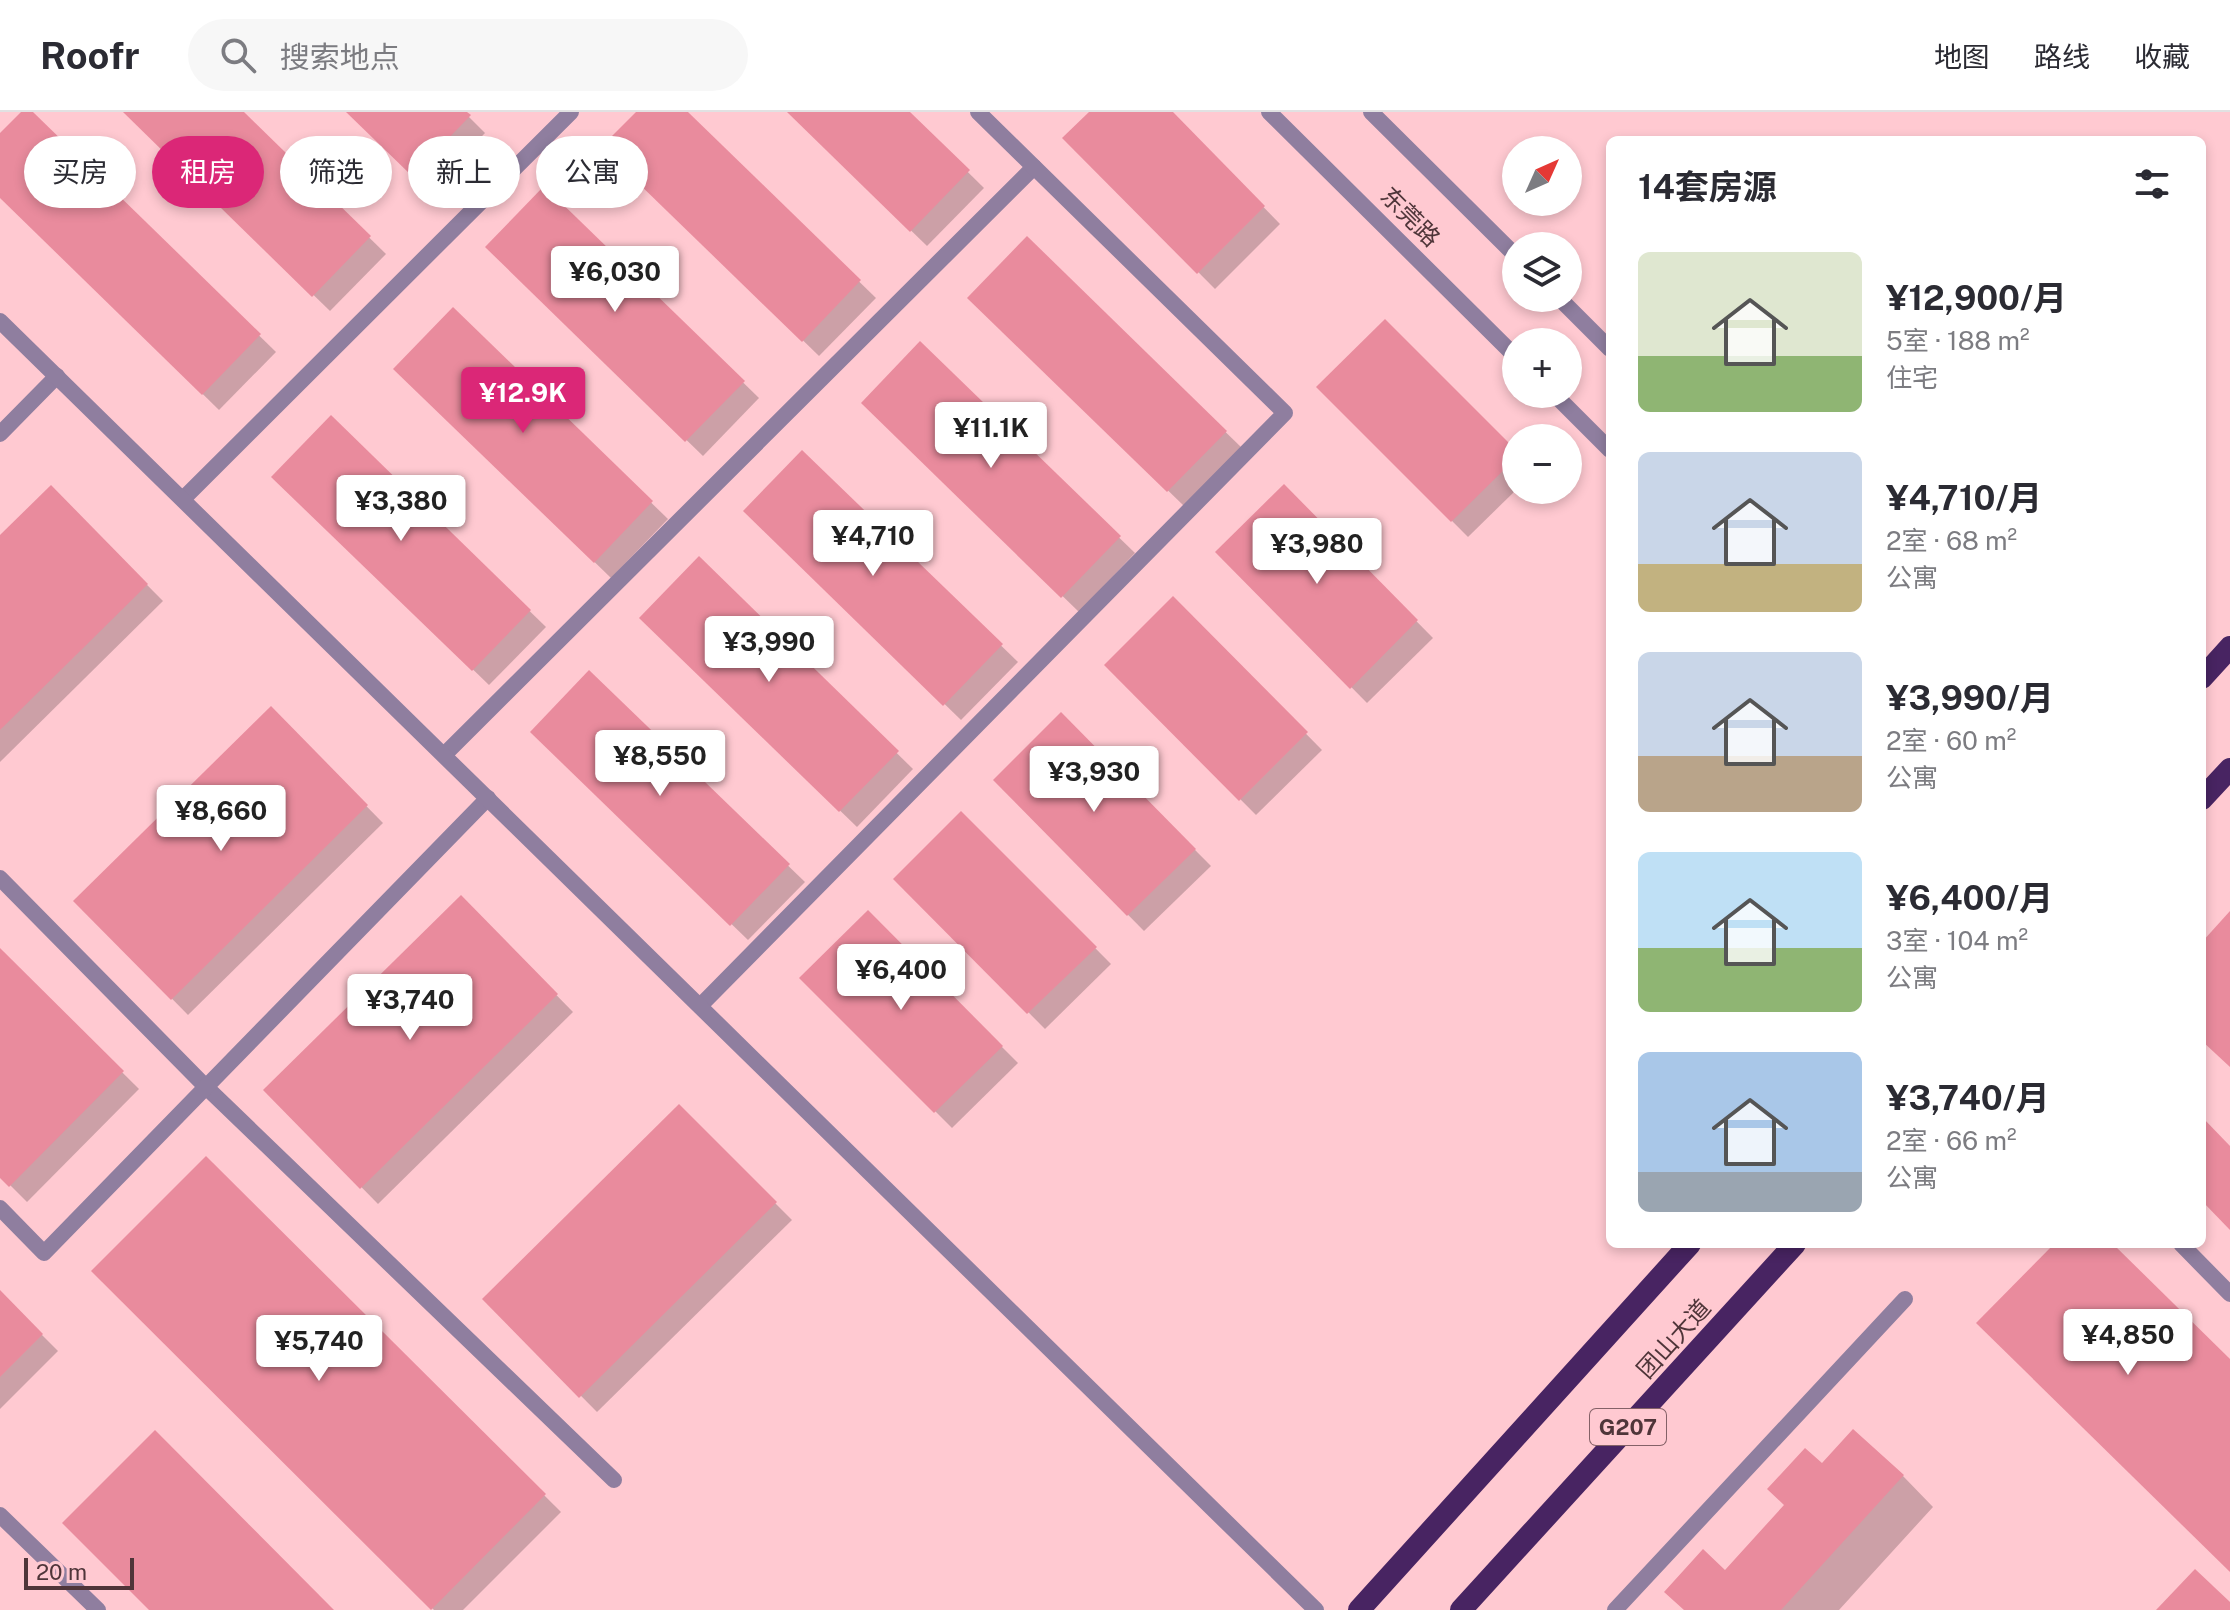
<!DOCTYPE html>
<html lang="zh">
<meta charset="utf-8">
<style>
body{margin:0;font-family:"Public Sans","Noto Sans SC",sans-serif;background:#f7f7f7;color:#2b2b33;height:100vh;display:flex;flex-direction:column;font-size:30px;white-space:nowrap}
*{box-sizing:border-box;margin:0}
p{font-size:26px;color:#7c7c81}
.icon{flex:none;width:44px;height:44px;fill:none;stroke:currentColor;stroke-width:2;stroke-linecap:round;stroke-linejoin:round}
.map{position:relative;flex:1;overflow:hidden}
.sheet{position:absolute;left:1606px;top:24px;width:600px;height:1112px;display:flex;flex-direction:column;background:#fff;border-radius:12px;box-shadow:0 4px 12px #0003}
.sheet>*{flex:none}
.hud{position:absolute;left:24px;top:24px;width:760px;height:72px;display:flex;gap:16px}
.needle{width:52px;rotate:45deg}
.fabs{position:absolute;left:1502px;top:24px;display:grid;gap:16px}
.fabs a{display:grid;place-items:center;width:80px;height:80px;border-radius:50%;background:#fff;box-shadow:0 4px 12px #0003;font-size:40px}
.scale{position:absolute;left:24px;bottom:20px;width:110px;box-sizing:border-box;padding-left:8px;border:4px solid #4f3539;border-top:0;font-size:22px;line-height:28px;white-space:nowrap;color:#4f3539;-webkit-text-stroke:6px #ffc9d1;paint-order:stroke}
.price{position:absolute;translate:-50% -68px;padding:0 18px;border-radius:8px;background:#fff;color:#222;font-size:26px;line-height:52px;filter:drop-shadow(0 2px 4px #0008)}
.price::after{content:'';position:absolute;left:50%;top:48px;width:24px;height:18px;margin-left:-12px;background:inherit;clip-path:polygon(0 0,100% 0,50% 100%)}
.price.active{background:#db2777;color:#fff}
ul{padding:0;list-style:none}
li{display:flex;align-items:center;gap:24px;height:200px;padding:0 32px}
li span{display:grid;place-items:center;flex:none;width:224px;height:160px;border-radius:12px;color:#555}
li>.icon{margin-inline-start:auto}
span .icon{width:96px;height:96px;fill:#fffc;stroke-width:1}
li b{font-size:34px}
h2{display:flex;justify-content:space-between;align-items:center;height:96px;padding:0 32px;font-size:34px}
.pill{padding:0 28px;border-radius:36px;background:#fff;box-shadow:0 4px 12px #0003;font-size:28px;line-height:72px}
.pill.active{background:#db2777;color:#fff}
header{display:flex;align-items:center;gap:48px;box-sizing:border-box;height:112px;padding:0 40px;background:#fff;border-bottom:2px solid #e1e1e2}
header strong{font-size:38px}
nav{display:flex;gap:44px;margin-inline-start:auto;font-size:28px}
.search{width:560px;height:72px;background:#f7f7f7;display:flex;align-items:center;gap:20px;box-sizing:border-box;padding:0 28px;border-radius:44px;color:#7c7c81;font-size:30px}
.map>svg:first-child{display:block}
</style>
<header>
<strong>Roofr</strong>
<div class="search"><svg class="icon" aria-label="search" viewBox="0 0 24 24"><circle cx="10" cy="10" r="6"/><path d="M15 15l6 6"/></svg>搜索地点</div>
<nav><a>地图</a><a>路线</a><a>收藏</a></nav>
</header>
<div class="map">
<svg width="2230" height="1498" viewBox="0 0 2230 1498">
<rect width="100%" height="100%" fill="#ffc9d1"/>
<g fill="#0003">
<polygon points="24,0 31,0 276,240 219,298 0,83 0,24"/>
<polygon points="125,0 241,0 386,142 330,199"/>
<polygon points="348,0 464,0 485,21 429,79"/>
<polygon points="639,0 685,0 876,186 819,244 604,35"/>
<polygon points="789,0 907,0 984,76 927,134"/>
<polygon points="1091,0 1170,0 1280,112 1215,177 1065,26"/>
<polygon points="545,77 759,286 703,344 487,135"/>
<polygon points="1027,127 1242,336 1185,395 970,186"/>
<polygon points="453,198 668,407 611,466 396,257"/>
<polygon points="920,232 1135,441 1079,500 863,291"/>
<polygon points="1319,275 1516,341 1516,378 1468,425"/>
<polygon points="331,306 546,515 489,573 274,365"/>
<polygon points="802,340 1018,550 961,608 746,399"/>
<polygon points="1284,375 1433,526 1367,591 1218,440"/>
<polygon points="51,376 163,489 0,650 0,426"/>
<polygon points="699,447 913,657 857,715 641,506"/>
<polygon points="1173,487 1322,638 1256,703 1107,553"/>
<polygon points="589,561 805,770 748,828 533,620"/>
<polygon points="271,597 383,711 188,903 76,789"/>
<polygon points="1061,603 1211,754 1144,819 995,668"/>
<polygon points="961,701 1111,852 1045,917 896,767"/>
<polygon points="461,786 573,900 378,1092 266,978"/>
<polygon points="868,801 1018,951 952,1016 802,866"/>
<polygon points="0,839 139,977 27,1090 0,1063"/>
<polygon points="679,995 792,1108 597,1300 485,1187"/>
<polygon points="206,1047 561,1400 463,1498 434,1498 94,1159"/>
<polygon points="0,1181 58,1239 0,1297"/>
<polygon points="1822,1354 1903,1364 1933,1395 1839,1498 1685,1498 1726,1461"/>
</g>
<g fill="#e98b9d">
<polygon points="21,0 33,0 261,222 202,283 0,86 0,21"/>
<polygon points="123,0 244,0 371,124 312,185"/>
<polygon points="346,0 467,0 471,3 412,64"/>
<polygon points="636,0 688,0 861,168 802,230 601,35"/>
<polygon points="787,0 910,0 970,58 910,120"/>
<polygon points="1089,0 1173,0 1265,94 1197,162 1062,26"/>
<polygon points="544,74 745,269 685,330 485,135"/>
<polygon points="1027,124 1227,319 1167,380 967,186"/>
<polygon points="453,195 653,389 594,451 393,257"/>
<polygon points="1385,207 1516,338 1516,346 1451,410 1316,275"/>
<polygon points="920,229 1121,424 1061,486 861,291"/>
<polygon points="331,303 531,498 472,559 271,365"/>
<polygon points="802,338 1003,532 943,594 743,399"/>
<polygon points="1284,372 1418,508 1350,577 1215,440"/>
<polygon points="51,373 148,472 0,618 0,423"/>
<polygon points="699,444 899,639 839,700 639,506"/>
<polygon points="1173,484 1308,620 1239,689 1104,553"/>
<polygon points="589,558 790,752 730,814 530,620"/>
<polygon points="271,594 368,693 171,888 73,789"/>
<polygon points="1061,600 1196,737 1127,804 993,668"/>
<polygon points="961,699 1097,835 1027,902 893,767"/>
<polygon points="461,783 558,882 360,1077 263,978"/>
<polygon points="868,798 1003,934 934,1001 799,866"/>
<polygon points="2230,799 2230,955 2202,929 2202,830"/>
<polygon points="0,836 124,959 9,1075 0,1066"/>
<polygon points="679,992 777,1090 579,1286 482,1187"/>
<polygon points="2202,1005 2230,1034 2230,1118 2202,1089"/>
<polygon points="206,1044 546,1382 431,1498 91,1159"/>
<polygon points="2054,1132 2113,1132 2230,1247 2230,1460 1976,1211"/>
<polygon points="0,1178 43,1222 0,1265"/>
<polygon points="1853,1317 1904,1363 1781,1498 1684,1498 1664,1480 1703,1437 1725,1458 1784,1393 1767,1377 1805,1336 1822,1351"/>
<polygon points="155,1318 334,1498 149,1498 62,1411"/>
<polygon points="2195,1457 2230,1490 2230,1498 2156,1498"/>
</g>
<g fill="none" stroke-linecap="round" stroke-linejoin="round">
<g stroke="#8f7e9f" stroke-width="16">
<polyline points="0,322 57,264"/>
<polyline points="183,387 571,0"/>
<polyline points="444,643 1034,55"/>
<polyline points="0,766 206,975 614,1368"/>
<polyline points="700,894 1285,301 978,0"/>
<polyline points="0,1096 44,1141 488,686"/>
<polyline points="2181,1132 2230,1182"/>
<polyline points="0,1403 98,1498"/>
<polyline points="1615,1498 1905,1187"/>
</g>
<polyline stroke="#8f7e9f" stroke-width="16" points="0,209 1316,1498"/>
<g stroke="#8f7e9f" stroke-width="16">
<polyline points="1269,0 1516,245"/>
<polyline points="1371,0 1516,144"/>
<polyline points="1559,186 1610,237"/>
<polyline points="1554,282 1610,338"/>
</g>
<g stroke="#482462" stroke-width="22">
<polyline points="2202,566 2230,535"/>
<polyline points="2202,687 2230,657"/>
<polyline points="1359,1498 1690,1132"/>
<polyline points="1461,1498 1795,1132"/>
</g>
</g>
<g text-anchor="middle" stroke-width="6" stroke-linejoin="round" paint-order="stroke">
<rect fill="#ffc9d1" stroke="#846167" stroke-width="2" x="1590" y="1297" width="76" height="36" rx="6"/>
<g font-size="22" font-weight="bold" fill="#4f3539">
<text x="1628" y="1323">G207</text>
</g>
<g font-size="24" fill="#4f3539" stroke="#ffc9d1">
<text transform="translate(1410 105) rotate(45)" y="8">东莞路</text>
<text transform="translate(1674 1227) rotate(-48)" y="8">团山大道</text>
</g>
</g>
</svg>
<div class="fabs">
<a><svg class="needle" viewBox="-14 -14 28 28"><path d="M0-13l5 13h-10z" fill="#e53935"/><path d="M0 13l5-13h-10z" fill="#7c7c81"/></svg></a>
<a><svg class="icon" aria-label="layers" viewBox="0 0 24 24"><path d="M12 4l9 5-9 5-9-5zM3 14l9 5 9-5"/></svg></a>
<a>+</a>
<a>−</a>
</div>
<div class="scale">20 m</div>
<b class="price" style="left:615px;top:202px">¥6,030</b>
<b class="price active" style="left:523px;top:323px">¥12.9K</b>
<b class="price" style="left:991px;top:358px">¥11.1K</b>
<b class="price" style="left:401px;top:431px">¥3,380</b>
<b class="price" style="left:873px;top:466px">¥4,710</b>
<b class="price" style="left:1317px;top:474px">¥3,980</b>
<b class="price" style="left:769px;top:572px">¥3,990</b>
<b class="price" style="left:660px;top:686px">¥8,550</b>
<b class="price" style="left:1094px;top:702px">¥3,930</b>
<b class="price" style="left:221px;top:741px">¥8,660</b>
<b class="price" style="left:901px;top:900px">¥6,400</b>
<b class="price" style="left:410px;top:930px">¥3,740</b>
<b class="price" style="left:2128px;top:1265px">¥4,850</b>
<b class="price" style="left:319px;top:1271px">¥5,740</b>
<div class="hud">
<a class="pill">买房</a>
<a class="pill active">租房</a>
<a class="pill">筛选</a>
<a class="pill">新上</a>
<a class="pill">公寓</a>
</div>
<section class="sheet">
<h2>14套房源<svg class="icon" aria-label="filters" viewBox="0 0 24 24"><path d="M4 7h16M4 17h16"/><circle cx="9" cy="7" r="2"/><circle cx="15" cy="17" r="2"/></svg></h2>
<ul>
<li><span style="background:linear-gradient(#dfe7d0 65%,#8fb573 0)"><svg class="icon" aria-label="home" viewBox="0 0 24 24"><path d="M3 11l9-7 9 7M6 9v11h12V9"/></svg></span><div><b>¥12,900/月</b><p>5室 · 188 m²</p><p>住宅</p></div></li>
<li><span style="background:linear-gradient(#c9d6e8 70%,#c2b280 0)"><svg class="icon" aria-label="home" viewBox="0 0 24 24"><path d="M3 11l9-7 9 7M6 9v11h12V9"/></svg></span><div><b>¥4,710/月</b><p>2室 · 68 m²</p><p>公寓</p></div></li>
<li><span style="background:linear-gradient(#c9d6e8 65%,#b9a48a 0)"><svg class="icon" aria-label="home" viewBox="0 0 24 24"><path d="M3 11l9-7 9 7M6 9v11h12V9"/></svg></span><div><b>¥3,990/月</b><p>2室 · 60 m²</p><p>公寓</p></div></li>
<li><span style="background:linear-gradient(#bfe0f5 60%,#8fb573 0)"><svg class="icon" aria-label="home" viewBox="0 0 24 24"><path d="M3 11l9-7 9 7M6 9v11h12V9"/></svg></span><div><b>¥6,400/月</b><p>3室 · 104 m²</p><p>公寓</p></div></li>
<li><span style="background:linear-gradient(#a9c7e8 75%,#9aa5b1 0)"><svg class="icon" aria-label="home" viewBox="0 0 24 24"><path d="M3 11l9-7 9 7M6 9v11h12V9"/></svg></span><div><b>¥3,740/月</b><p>2室 · 66 m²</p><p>公寓</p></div></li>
</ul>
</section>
</div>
